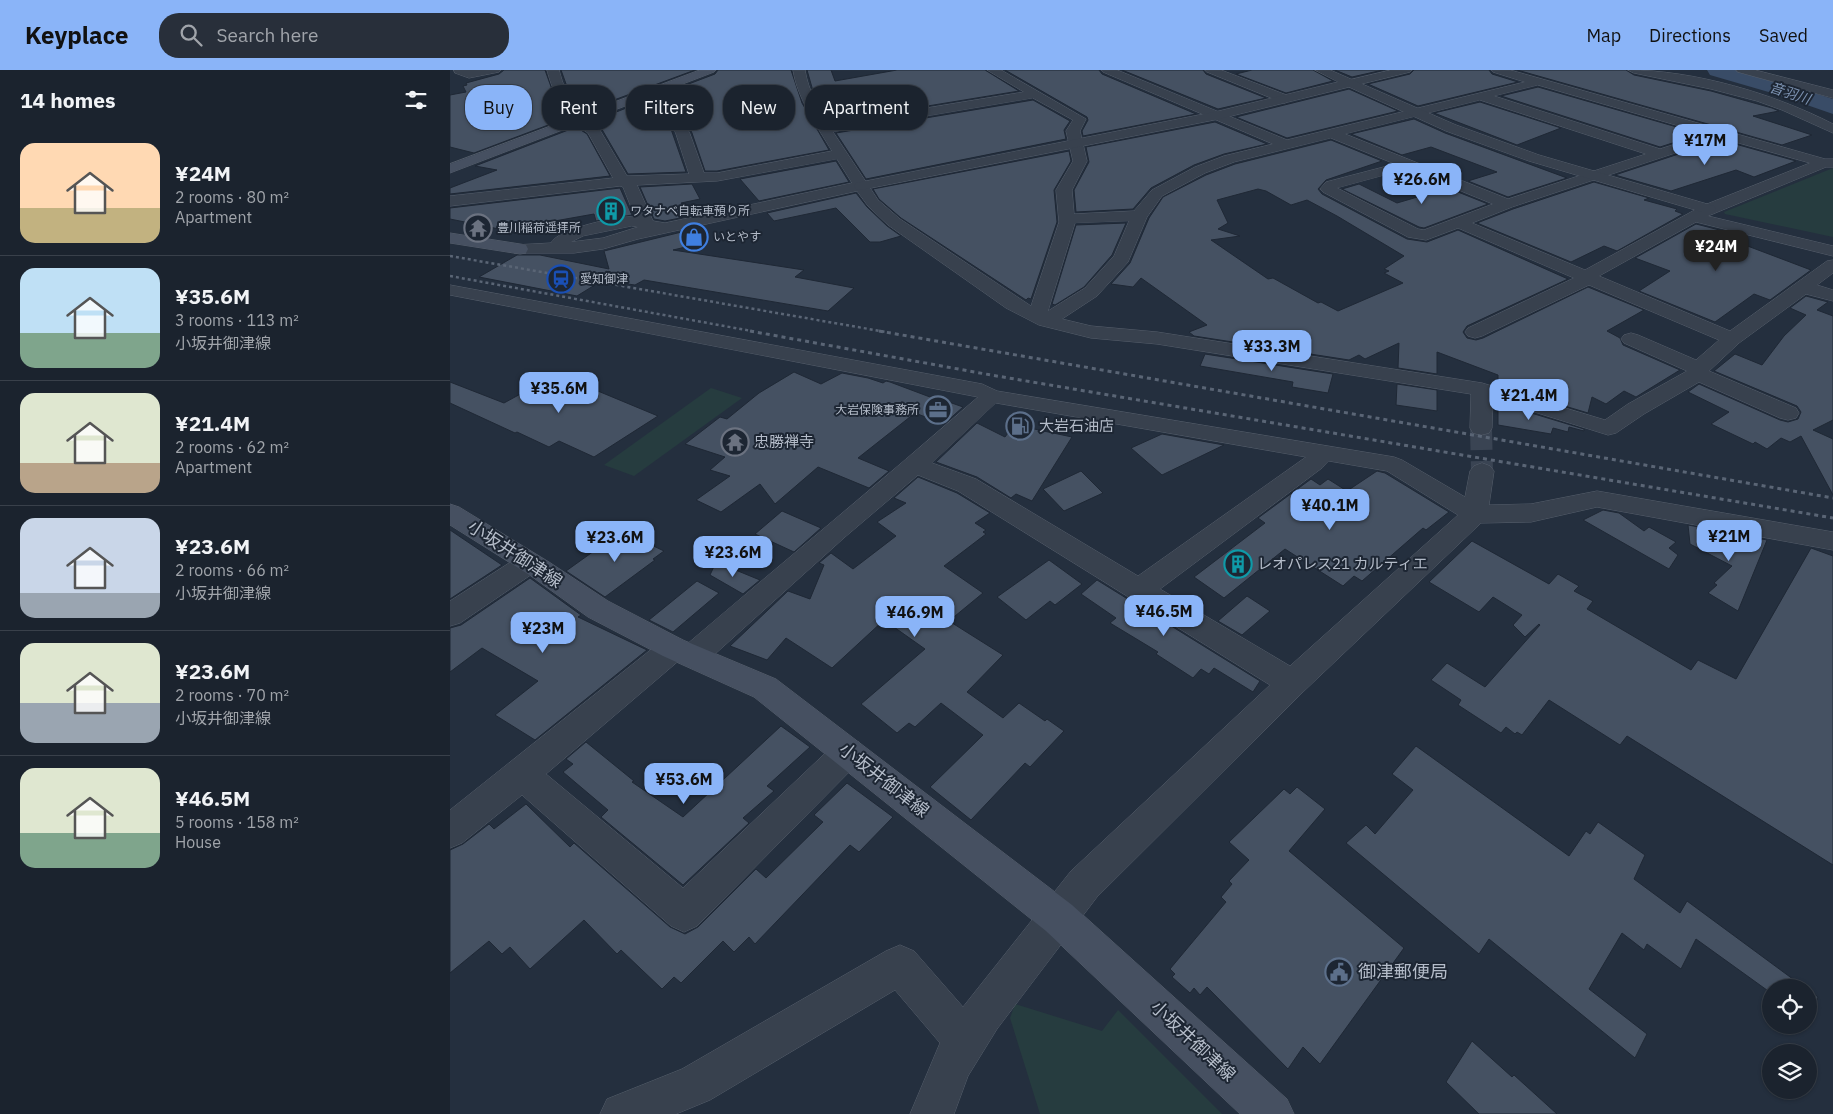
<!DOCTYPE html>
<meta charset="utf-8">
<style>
body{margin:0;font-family:"IBM Plex Sans","Noto Sans JP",sans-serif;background:#282f3a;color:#f1f3f6;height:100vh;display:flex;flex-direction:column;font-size:19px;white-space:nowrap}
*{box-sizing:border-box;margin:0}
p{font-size:16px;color:#a0a4aa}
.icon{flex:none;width:28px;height:28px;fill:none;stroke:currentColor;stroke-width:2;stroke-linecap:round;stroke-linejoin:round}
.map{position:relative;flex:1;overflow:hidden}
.side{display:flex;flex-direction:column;background:#1b232e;width:450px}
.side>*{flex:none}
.banner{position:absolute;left:15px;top:15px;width:475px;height:45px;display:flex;gap:10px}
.fabs{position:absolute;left:1312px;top:909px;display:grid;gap:10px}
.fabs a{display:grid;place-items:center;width:55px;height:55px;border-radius:50%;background:#1b232e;box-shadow:0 1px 4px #0004,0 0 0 1px #39404a;font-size:25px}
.price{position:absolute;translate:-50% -42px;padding:0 11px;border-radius:10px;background:#8ab4f8;color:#111;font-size:16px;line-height:32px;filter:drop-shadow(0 1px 2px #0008)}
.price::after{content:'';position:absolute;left:50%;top:30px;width:15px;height:11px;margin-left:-8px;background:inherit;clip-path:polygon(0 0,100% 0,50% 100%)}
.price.active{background:#222;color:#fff}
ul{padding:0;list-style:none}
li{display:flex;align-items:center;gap:15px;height:125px;padding:0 20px}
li+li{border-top:1px solid #39404a}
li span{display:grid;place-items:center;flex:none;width:140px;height:100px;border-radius:15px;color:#555}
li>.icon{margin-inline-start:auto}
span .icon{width:60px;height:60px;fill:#fffc;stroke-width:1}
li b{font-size:21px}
h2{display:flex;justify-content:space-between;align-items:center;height:60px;padding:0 20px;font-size:21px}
.pill{padding:0 18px;border-radius:20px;background:#1b232e;box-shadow:0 1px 4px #0004,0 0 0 1px #39404a;font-size:18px;line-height:45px}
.pill.active{background:#8ab4f8;color:#111}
header{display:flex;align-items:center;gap:30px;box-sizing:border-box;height:70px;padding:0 25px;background:#8ab4f8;color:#111}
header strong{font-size:24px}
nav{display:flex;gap:28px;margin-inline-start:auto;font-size:18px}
.search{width:350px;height:45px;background:#282f3a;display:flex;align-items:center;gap:12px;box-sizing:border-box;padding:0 18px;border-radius:20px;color:#a0a4aa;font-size:19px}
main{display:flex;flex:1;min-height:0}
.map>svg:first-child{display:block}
</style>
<header>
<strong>Keyplace</strong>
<div class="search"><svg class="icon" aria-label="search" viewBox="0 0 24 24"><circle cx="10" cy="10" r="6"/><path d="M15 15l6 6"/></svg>Search here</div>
<nav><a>Map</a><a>Directions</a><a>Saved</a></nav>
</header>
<main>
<section class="side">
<h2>14 homes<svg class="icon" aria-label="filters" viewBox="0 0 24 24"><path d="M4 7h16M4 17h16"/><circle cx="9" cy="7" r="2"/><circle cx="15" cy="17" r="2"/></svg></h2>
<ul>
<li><span style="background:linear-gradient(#ffd9b3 65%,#c2b280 0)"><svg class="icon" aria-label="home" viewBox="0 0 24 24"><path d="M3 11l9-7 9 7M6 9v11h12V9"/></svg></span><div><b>¥24M</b><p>2 rooms · 80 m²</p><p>Apartment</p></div></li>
<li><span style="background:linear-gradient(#bfe0f5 65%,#7fa58c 0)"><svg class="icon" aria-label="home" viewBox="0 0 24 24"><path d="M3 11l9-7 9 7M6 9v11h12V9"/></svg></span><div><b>¥35.6M</b><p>3 rooms · 113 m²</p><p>小坂井御津線</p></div></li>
<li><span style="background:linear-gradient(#dfe7d0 70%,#b9a48a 0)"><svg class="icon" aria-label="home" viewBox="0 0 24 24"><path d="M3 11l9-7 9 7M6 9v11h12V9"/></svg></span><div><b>¥21.4M</b><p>2 rooms · 62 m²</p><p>Apartment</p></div></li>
<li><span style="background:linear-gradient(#c9d6e8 75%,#9aa5b1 0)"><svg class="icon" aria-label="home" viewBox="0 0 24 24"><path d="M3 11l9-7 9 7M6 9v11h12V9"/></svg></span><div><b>¥23.6M</b><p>2 rooms · 66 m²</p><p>小坂井御津線</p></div></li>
<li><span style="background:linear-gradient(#dfe7d0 60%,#9aa5b1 0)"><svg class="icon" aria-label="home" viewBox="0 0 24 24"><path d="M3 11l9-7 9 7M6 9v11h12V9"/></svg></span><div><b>¥23.6M</b><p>2 rooms · 70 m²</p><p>小坂井御津線</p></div></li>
<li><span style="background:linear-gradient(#dfe7d0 65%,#7fa58c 0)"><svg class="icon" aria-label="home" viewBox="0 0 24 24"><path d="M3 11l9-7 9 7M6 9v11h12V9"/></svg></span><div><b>¥46.5M</b><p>5 rooms · 158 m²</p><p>House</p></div></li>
</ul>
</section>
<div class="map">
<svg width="1383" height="1044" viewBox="0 0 1383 1044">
<rect width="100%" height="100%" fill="#242f3e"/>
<g fill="#263c3f">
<polygon points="1383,98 1383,167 1275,144 1274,142"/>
<polygon points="261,318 292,328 184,406 154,395"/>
<polygon points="565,934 652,961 668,940 772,1044 590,1044 560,948"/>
</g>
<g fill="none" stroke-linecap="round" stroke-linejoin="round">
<polygon fill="#394c67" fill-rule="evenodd" points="1257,0 1292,0 1383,29 1383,44 1322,23 1260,5"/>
</g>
<g fill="#455162" stroke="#1f2835" fill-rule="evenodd">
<polygon points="54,0 95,0 105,28 122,46 24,83 0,77 0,25 16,22 13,16 17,15 16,13 49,4"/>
<polygon points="111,0 245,0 137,40 126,33 120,25"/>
<polygon points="268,0 341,0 352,33 379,80 267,101 255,101 242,63 226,31 207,26 265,4"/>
<polygon points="357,0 381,0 385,11 447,0 535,0 569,21 380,52 363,21"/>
<polygon points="555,0 649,0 652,4 746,44 633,66 632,61 638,50 637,47"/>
<polygon points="672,0 753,0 756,4 816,28 768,39"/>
<polygon points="802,0 863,0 883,11 836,23 786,4"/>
<polygon points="885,0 933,0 902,7"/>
<polygon points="964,0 1039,0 1042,4 1068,12 968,36 918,14 960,4"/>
<polygon points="1067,0 1176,0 1184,5 1261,21 1322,38 1329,41 1303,46 1362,65 1332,75"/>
<polygon points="1088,17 1251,64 1210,77 1051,26"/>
<polygon points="899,19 948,41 837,68 786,47"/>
<polygon points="583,30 620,51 614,60 616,69 416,109 386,63"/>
<polygon points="1030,32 1111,58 1067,75 984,43"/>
<polygon points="189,33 214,39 236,102 178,104 150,56 141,52"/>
<polygon points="964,49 995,63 1117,108 1058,127 1018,111 1047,102 981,77 952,85 901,64"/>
<polygon points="765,52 817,74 774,84 744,95 701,118 683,139 626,142 624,120 639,92 636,77"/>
<polygon points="126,57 137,64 160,106 0,124 0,118 47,100 25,96"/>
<path d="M881,70l51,21 -56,19 -8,9 4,5 85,45 20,3 31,-12 110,49 -101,47 -4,6 4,6 9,2 7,-2 105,-51 56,23 -37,21 13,7 3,7 57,25 -44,27 -12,-6 -18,13 -14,-7 -4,16 -90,-27v-11l-61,-23v22l-39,-6 1,-25 -34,16 -6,-4 -10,5 -155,-24 -5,-4 18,-7 -66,-47 -8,9 -22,-3 19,-21 19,-45 14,-21 43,-22 29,-11zM808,119l8,2 25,14 16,-5 30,16 67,40 -20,13 5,2 -5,2 19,10 -65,28 -17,-9 -3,1 -45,-25 -5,1 -57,-39 29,-4 -22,-7 10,-6 -11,-23z"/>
<polygon points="1271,70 1346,91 1304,107 1286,100 1221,121 1165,105"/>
<polygon points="619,81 621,91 604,120 607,152 581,229 578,228 576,230 451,148 429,129 423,119"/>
<polygon points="386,91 399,112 309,131 290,109"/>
<polygon points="1144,112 1199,128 1194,130 1227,139 1225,141 1233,144 1167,181 1154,176 1121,192 1027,153 1063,139"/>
<polygon points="242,114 250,129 231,133 240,146 215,151 204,149 190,117"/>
<polygon points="909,114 947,133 998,118 1038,134 974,158 969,157 892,119"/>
<polygon points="170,118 182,145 146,151 144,144 54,160 0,149 0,138"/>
<polygon points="406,123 417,137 437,156 451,166 430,172 420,172 386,138 324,151 317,143"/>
<polygon points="676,153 662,185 634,217 605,235 602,234 626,155"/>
<polygon points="1246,154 1293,166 1287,172 1361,200 1320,230 1304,224 1265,252 1189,221 1220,201 1185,188"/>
<polygon points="248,158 257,172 223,180 354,200 345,207 404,218 378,241 194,210 185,215 163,212 161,205 127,226 29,207 67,185 90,185 159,199 154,181"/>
<polygon points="1356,226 1378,232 1367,240 1383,246 1383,350 1363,360 1383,369 1383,425 1351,366 1340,372 1331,368 1317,379 1305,372 1303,374 1261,354 1279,342 1238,322 1249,314 1330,350 1338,352 1348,349 1351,342 1347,336 1264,301 1285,284 1312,295 1334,266 1356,245 1340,238"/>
<polygon points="755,284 883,304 878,323 842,317 843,312 750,296"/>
<polygon points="344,302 371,314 392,303 418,308 433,313 436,311 440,312 480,327 482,326 513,337 494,354 465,343 408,388 439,401 419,418 368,397 325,434 310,414 271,442 246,430 280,406 260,400 275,387 235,374 270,347 277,349 309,323"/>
<polygon points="107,304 208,346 144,387 109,371 99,377 67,362 65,363 0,333 0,312 54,333"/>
<polygon points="947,314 987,320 987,341 946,335"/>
<polygon points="1048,333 1134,359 1134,361 1119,357 1118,362 1103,358 1101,364 1048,355"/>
<polygon points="527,353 555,367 563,356 570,356 622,367 582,431 566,424 561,428 527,407 486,392"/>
<polygon points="712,364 774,375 712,405 681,378"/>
<polygon points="631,401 653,423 614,441 593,419"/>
<polygon points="927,401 935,403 999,442 976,460 973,458 912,511 904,506 893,516 835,479 774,528 744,507 815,453 808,448 861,409 870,415 878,409 897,421"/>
<polygon points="468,407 507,423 540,443 525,453 536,460 533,462 536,464 494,496 533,523 499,551 553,585 517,622 553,648 569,633 595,651 597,649 614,661 580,697 575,693 521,750 480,717 533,665 491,633 465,657 459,653 447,663 411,634 475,579 434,550 382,598 336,568 317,590 280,576 338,521 360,529 374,495 369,493 381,483 403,499 446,466 427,452 456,433 444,428"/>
<polygon points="1153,440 1169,443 1194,461 1199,457 1226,472 1219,478 1228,485 1219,499 1133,450"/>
<polygon points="332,441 371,458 344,482 305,464"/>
<polygon points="1238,455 1281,463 1305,475 1312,469 1317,470 1288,541 1258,523 1267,515 1264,513 1282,496 1240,474"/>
<polygon points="0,460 52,495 0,529"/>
<polygon points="172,461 214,481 203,489 205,490 155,527 116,501"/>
<polygon points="1022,471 1099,514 1108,504 1129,516 1124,521 1143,531 1137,539 1241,600 1248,590 1286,609 1361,478 1383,486 1383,795 1177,666 1170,675 1099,630 1072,665 1067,662 1065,664 1056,657 1051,663 1008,635 1011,630 981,610 997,593 1035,617 1090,555 1089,554 1075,567 1063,555 1072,545 1043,527 1029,542 979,512"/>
<polygon points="599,490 632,514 605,535 600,531 576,550 547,527"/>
<polygon points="266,492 310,510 293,524 260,505"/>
<polygon points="80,508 131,545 128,547 197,580 85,670 45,645 88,611 32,578 0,602 0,558 11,555"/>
<polygon points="647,510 810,611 803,622 764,598 759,604 751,599 743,608 706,584 708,582 660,553 666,548 631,524"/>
<polygon points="247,511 269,523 223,562 199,550"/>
<polygon points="797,526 820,541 792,565 768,551"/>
<polygon points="331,656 360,677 317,716 324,721 293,748 299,753 233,815 151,747 158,740 113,702 123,694 116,689 136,672 184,711 182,712 233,747"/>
<polygon points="966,676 1119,786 1136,761 1140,764 1148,752 1195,785 1184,809 1230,843 1237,831 1355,918 1321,918 1321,923 1246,869 1231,899 1197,874 1194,880 1172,863 1139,919 1197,964 1185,988 1039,869 1029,884 896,773 916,755 925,764 963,720 942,704"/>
<polygon points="397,713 443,747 409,782 400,775 305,874 299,867 284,882 273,871 231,913 224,907 212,919 171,880 167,884 134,850 80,899 60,877 52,884 39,871 0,903 0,780 13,774 39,754 44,759 76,734 120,777 124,773 220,857 235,864 248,857 306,799 316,808 373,752 364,745"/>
<polygon points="847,717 875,739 839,781 954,878 870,994 853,977 838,999 757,917 750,925 744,918 740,923 722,907 725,904 720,899 776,832 771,827 782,814 779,811 799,790 779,772 834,719 840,724"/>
<polygon points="1359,920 1368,927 1359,946"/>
<polygon points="1022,971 1062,1007 1064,1005 1107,1044 1029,1044 996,1012"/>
</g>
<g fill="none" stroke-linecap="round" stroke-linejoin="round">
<polyline stroke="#3a4453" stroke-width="22" stroke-dasharray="22 11" stroke-linecap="butt" points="1031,358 1032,401"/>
<g stroke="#565f6c" stroke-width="1">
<g id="minor">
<polygon points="4,0 51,0 49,2 19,8 5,3"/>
<path d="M97,0h12c4,14 8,29 20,38 5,3 10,5 13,9l-1,3 -6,1 13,6 29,49 62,-2 -13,-40 -11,-27 -29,-7 -2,-3 2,-3 4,-1 34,9 16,32 14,39h13l115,-22c-15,-25 -34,-51 -39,-81h12c3,20 13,37 24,54l195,-32 -37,-22h14l85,49 -6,12 7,30 -15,29 2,24 60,-3 18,-21 43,-23 29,-11 49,-12 -170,-72 -2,-2h16l170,70 238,-58 -32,-10 -2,-2h19l315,89h8v8h-7l-118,49 125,30v10l-137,-34 -97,54 131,55 97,-70 6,-1v13l-16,12 16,5v11l-27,-7 -67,49 -30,28 87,37 3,5 -3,5 -8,2 -8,-2 -81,-36 -55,32 -28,19 -8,2 -115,-36 -1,29 -3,5 -8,2 -8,-2 -3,-5 1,-34 -314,-50 -66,-6 -52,-13 -33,-17 -118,-83 -20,-19 -11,-15 -219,48 -35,10 -29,4h-60l-2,-4 2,-4 37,-2c6,-14 69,-28 84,-26l-12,-30 -3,-1 -170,20v-10l163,-18 -25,-45 -18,-12 1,-3 6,-1c-18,-10 -25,-28 -30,-47zM1088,15l169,49 -47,15 -166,-53zM583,28l40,22 -7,11 7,30 -17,29 3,32 -28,84 -131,-87 -22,-19 -45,-68zM1030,30l166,54 -138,45 -163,-65zM881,68l64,26 -69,18 -6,7 3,3 85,45 18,3 32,-12 116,50 -106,50 -3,4 3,4 7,2 7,-2 107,-51 130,55 -23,20 -58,-25 -7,-2 -7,2 -3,4 3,4 63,28 -59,33 -23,16 -123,-37 -325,-51 -66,-6 -29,-7 35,-23 31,-34 19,-45 15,-21 43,-23 29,-11zM1271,68l89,25 -108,43 -117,64 -113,-47 40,-16zM387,89l15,24 -187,40 -12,-2 -16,-36 80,-4zM957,99l86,35 -69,26 -6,-1 -81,-41zM679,151l-15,35 -29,32 -37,23 27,-88zM182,156l6,1 -35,11 -32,4 12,-6z"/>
<polygon points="755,0 771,0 839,26 841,29 835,33 831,32 757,2"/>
<polygon points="941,0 962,0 960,2 899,17 893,13 895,11"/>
<path d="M1178,0c66,0 147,24 205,54v9l-51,-23 -25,-9 -46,-12 -77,-16z"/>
<polygon points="1286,0 1305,0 1383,20 1383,28 1288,2"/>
<path d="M0,215l532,99 15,7 397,66 8,3 63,37 5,-26 4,-5 8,-3 8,3 4,5 -5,34 42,-1 66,-13 236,41v18l-236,-43 -66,15 -50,1 -178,169 -206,205 -100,132 -29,47 -14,38h-44l30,-71 -45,-53 -185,110 -34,14h-76l7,-15 75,-30 204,-118 14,-6 14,6 49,56 108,-136 199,-186 -312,-194 -40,-16 -73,62 -140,126 -10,4 -10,-4 -3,-5 -136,116 137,114 154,-146 11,-4 11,4 5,10 -5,10 -162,164 -13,6 -13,-6 -149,-131 -60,48 -12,5v-38l213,-170 10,-4 10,4 3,5c97,-83 196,-164 292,-248l-528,-102zM546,333l310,54 -168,119 -162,-97 -44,-16zM879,391l58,10 71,44 -168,151 -130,-77 162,-121z"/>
<polygon points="79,483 88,486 92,493 88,500 10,553 0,556 0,531 70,486"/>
</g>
</g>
<g stroke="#565f6c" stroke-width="1">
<polygon id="tertiary" points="865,0 880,0 1006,55 1089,85 1264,136 1266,139 1264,142 1252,142 1079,91 996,61 899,17 769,49 411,120 406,119 404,116 406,113 411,112 769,41 888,12"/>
</g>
<g stroke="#565f6c" stroke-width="1">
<g id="secondary">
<polygon points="250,0 266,0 264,2 0,103 0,94"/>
<polygon points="0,163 70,174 76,175 78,179 76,183 70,184 0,173"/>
<polygon points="0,434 9,437 99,492 158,531 233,570 326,609 622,835 837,1029 844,1044 790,1044 596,861 304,627 213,586 138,547 81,506 0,455"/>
</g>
</g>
<use href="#minor" fill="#38414e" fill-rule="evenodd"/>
<use href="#tertiary" fill="#38414e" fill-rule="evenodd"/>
<use href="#secondary" fill="#465061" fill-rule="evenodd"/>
<g stroke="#5a6575" stroke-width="2.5" stroke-dasharray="3 3" stroke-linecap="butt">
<polyline points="0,186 436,262"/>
<polyline points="0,206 307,262"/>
</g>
<g stroke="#5a6575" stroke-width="3" stroke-dasharray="4 4" stroke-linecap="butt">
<polyline points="300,261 541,305 1383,448"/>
<polyline points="429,261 1383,428"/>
</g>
</g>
<defs>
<g id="building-ring" transform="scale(1.4375)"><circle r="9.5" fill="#1d2633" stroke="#0f9aa8" stroke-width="1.5"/><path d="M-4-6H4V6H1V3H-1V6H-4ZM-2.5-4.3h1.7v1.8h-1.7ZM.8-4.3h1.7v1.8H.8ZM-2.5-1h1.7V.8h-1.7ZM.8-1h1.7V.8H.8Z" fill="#0f9aa8"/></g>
<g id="temple-ring" transform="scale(1.4375)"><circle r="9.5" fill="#1d2633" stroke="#6b7280" stroke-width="1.5"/><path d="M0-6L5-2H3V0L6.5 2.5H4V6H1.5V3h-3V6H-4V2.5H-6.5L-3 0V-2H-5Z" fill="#6b7280"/></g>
<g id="shop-ring" transform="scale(1.4375)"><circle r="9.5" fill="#1d2633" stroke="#3f7fe0" stroke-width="1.5"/><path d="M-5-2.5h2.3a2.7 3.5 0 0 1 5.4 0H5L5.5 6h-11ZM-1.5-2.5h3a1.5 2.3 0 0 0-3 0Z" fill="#3f7fe0"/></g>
<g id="station-ring" transform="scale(1.4375)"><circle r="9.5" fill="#1d2633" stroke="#1a4fb4" stroke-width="1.5"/><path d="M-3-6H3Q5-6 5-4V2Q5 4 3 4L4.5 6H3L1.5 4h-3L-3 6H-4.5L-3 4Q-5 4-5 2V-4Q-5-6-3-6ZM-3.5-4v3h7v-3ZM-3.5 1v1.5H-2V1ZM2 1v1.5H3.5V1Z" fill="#1a4fb4"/></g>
<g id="office-ring" transform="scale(1.4375)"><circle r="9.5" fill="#1d2633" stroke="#5c6f8a" stroke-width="1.5"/><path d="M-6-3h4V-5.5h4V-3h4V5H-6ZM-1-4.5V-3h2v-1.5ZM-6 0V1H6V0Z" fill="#5c6f8a"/></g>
<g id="fuel-ring" transform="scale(1.4375)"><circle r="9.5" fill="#1d2633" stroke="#5c6f8a" stroke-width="1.5"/><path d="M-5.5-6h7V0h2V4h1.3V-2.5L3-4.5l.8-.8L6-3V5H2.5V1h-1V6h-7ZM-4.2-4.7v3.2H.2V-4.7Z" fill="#5c6f8a"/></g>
<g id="civic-ring" transform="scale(1.4375)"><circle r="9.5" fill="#1d2633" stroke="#5c6f8a" stroke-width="1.5"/><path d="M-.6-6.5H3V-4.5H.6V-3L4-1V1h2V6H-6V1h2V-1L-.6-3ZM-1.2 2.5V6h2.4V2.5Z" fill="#5c6f8a"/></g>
</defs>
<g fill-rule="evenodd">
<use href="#building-ring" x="161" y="141"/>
<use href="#temple-ring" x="28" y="158"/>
<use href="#shop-ring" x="244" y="167"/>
<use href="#station-ring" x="111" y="209"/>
<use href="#office-ring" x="488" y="340"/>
<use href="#fuel-ring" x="570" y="356"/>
<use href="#temple-ring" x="285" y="372"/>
<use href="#building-ring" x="788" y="494"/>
<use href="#civic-ring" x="889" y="902"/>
</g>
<g text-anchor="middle" stroke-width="4" stroke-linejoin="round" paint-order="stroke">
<g font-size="12" fill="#b4bcc9" stroke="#1d2633" text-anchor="start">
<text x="180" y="145">ワタナベ自転車預り所</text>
<text x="47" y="162">豊川稲荷遥拝所</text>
<text x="263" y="171">いとやす</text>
<text x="130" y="213">愛知御津</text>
<text x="469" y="344" text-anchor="end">大岩保険事務所</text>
</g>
<g font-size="14" font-style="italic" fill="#7c92b1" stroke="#1d2633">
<text transform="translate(1340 23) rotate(18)" y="5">音羽川</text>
</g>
<g font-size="15" fill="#b4bcc9" stroke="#1d2633" text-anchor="start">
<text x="589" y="361">大岩石油店</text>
<text x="304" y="377">忠勝禅寺</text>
<text x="807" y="499">レオパレス21 カルティエ</text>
</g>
<g font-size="18" fill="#b4bcc9" stroke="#1d2633">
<text transform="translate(65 484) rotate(33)" y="6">小坂井御津線</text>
<text transform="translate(434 710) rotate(38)" y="6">小坂井御津線</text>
<text transform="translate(743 971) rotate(43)" y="6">小坂井御津線</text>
</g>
<g font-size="18" fill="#b4bcc9" stroke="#1d2633" text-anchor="start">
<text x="908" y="908">御津郵便局</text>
</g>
</g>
</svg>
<div class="fabs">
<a><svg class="icon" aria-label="locate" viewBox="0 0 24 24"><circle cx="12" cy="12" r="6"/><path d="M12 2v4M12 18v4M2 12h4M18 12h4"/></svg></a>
<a><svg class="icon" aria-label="layers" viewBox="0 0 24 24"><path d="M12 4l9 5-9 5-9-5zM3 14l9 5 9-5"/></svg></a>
</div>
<b class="price" style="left:1255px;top:96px">¥17M</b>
<b class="price" style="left:972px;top:135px">¥26.6M</b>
<b class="price active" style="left:1266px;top:202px">¥24M</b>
<b class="price" style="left:822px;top:302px">¥33.3M</b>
<b class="price" style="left:109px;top:344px">¥35.6M</b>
<b class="price" style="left:1079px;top:351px">¥21.4M</b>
<b class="price" style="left:880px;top:461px">¥40.1M</b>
<b class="price" style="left:1279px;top:492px">¥21M</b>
<b class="price" style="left:165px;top:493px">¥23.6M</b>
<b class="price" style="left:283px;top:508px">¥23.6M</b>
<b class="price" style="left:714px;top:567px">¥46.5M</b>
<b class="price" style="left:465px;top:568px">¥46.9M</b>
<b class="price" style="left:93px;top:584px">¥23M</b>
<b class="price" style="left:234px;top:735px">¥53.6M</b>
<div class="banner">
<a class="pill active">Buy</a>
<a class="pill">Rent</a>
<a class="pill">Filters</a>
<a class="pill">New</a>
<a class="pill">Apartment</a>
</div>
</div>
</main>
